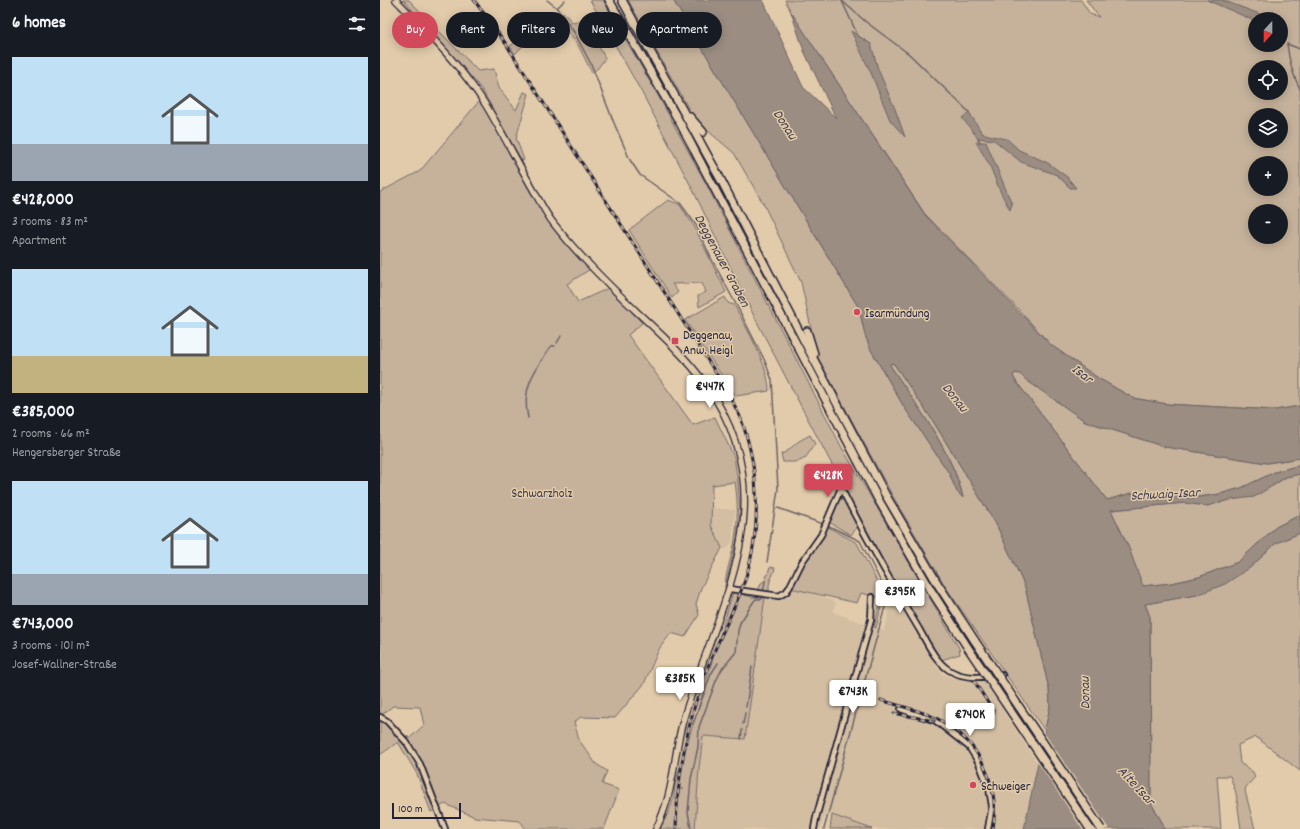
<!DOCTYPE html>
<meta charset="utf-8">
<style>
body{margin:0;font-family:Dekko,sans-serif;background:#242831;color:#f1f3f6;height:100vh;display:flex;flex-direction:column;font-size:15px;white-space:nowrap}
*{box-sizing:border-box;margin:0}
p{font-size:13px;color:#9ea1a6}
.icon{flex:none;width:22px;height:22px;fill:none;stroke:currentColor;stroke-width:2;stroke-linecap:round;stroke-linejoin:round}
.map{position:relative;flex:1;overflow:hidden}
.drawer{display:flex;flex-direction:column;background:#171b24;width:380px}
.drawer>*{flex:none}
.guide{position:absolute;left:12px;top:12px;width:380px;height:36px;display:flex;gap:8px}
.needle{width:26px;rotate:201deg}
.buttons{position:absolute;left:868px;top:12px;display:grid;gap:8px}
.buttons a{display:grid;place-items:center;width:40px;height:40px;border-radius:50%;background:#171b24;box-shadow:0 2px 10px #0003;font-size:20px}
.scale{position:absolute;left:12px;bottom:10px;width:69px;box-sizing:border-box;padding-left:4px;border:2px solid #22223b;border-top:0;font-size:11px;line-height:14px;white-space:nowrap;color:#22223b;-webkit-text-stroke:3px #e2cbab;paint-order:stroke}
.price{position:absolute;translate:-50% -34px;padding:0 9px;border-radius:4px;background:#fff;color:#222;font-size:13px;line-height:26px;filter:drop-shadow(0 1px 2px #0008)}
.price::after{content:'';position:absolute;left:50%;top:24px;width:12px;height:9px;margin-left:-6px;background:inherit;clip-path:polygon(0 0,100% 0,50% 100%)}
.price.on{background:#d1495b;color:#fff}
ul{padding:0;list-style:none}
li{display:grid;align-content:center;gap:8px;height:212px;padding:0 12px}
li span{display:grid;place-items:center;height:124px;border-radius:0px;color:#555}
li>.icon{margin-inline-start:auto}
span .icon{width:72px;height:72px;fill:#fffc;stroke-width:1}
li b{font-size:17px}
h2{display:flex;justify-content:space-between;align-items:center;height:48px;padding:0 12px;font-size:17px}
.pill{padding:0 14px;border-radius:18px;background:#171b24;box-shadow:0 2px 10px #0003;font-size:14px;line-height:36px}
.pill.on{background:#d1495b;color:#fff}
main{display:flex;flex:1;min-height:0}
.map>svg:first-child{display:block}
</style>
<main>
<section class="drawer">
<h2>6 homes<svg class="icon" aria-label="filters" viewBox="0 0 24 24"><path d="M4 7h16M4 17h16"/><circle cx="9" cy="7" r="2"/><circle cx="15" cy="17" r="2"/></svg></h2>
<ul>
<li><span style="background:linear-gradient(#bfe0f5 70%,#9aa5b1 0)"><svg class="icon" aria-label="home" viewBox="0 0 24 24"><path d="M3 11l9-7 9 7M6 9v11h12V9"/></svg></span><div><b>€428,000</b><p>3 rooms · 83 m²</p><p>Apartment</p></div></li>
<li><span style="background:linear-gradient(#bfe0f5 70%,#c2b280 0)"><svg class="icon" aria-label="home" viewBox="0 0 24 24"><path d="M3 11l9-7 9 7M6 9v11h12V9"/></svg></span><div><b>€385,000</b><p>2 rooms · 66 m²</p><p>Hengersberger Straße</p></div></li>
<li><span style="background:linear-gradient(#bfe0f5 75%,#9aa5b1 0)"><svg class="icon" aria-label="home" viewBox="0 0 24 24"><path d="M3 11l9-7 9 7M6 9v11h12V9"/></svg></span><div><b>€743,000</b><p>3 rooms · 101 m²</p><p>Josef-Wallner-Straße</p></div></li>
</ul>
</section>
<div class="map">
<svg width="920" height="829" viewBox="0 0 920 829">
<rect width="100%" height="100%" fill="#e2cbab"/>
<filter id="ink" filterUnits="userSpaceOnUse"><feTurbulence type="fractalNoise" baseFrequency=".025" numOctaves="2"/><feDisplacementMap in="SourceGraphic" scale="8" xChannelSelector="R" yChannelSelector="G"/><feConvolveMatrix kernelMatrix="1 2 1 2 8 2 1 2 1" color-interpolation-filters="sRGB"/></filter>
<g filter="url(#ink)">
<g fill="#d3bea2">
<polygon points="332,508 355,510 352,542 347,549 343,549 337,544 332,531 330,520"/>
<polygon points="414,586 456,602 453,612 504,631 512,602 518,600 556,666 563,674 572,678 581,681 603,680 658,764 644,829 492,829 446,813 440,829 315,829 319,768 323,736 365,739 385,597 395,598 404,596"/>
</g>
<g fill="#c6b29b" stroke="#746a6b" fill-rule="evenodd">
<polygon points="23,0 29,0 98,71 114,69 119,88 136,110 144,92 149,94 136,138 144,160 142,161 102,90 78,61"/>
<polygon points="210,0 223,0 281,101 325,182 461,446 579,648 580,654 561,660 518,589 413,391 375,318 312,188 262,93"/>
<path d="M248,0h45l186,308 6,27 6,15 33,57 45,66 8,19 6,5c-9,-43 -49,-95 -73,-132l1,-2 3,1 39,57 63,103 29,63 24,102 1,17 -5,25 -100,-145 -54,-93 -74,-137 -16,-74 -37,-77 -30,-52 -39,-33z"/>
<path d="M405,0h296l9,14 9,3 -13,-17h214v406l-25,4 -108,-6 -34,-6 -35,-20 -47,-33 -31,-34 -95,-97 -101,-152 -33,-50zM875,19h26v26h-26zM875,67h26v26h-26zM875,115h26v26h-26zM875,163h26v26h-26zM875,211h26v26h-26z"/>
<polygon points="183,12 191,21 195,23 204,18 225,58 218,68 212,73 198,45 189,34 180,18"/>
<polygon points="160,23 162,25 135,54 130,46 151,31"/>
<path d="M101,99l71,123 40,46 -25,16 11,18 33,-15 31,36 -14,12 65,90 22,-8 19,40 4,25 2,28 -3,29 -12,49c0,-16 8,-34 10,-49 3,-20 3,-38 0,-57l-23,3 -1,40 11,23 -21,40 -5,16 3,11 -14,22 -14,-4 -12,16 -15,35 -29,34 -34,-1 -7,5 5,18 17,24 11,7 -5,13 17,6 -15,39h-78l-6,-8 -45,-4 -30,-13 -14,8 -14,-38 -19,-32 -18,13v-36l4,1 8,8 18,10 14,-13 -4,-18 -27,-1 -13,10v-524l40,-21z"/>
<polygon points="288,200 299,204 314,226 346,292 319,307 318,296 326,292 322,283 292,284 298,292 292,298 249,230"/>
<path d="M345,297l3,6 6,2c12,22 35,61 35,86l-33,5c-18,-24 -33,-51 -51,-76z"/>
<polygon points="635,373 640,374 647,380 705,421 785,447 887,463 920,458 920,465 895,472 861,488 840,494 812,498 752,493 727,500 635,380 633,376"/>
<path d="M430,435l5,9c-4,4 -6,10 -10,14 -6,5 -15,4 -22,4l-2,-8 5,-2 13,-11z"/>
<polygon points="920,474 920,515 896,527 858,562 819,577 792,583 762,586 748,546 731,510 805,503 827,506 894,485 906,477"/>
<polygon points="459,499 464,500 478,526 471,535 449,522 452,511"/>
<polygon points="448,527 477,543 504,595 496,628 494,627 501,598 481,593 477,603 410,588 418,572"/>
<polygon points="920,533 920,771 876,737 858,745 860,763 873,772 875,777 866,787 865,791 875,829 861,829 856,793 850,776 837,776 841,829 784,829 783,824 771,803 770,617 765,604 817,595 871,567 896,543"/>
<path d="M391,567l4,1c-1,6 -5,11 -6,17 0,2 0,5 0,7l-2,1 -7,-3 -2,1 3,-8 5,-3 -1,-4 3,-1 1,-6z"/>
<path d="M353,592l19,5h13l-20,142 -42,-3 -4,32 -4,61h-35c8,-16 15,-27 15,-45z"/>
<polygon points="452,815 492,829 450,829"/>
</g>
<g fill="#9b8d81" stroke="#6b6265">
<path d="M293,0h90l40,87 33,31 -32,-67 -13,-39 134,203 126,130 47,33 35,20 34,6 108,6 25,-4v52l-33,5 -102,-16 -80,-26 -59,-41 -6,-6 -5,-1 -2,3 2,4 92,120 25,-7 60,5 28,-4 21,-6 34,-16 25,-7v9l-14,3 -12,8 -20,12 -24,3 -23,6 -22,-3 -74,7 17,36 15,40 29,-3 27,-6 39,-15 38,-35 24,-12v18l-24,10 -25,24 -26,17 -28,11 -52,9 5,13 1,186 12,21 1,5h-16l-1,-1 -1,1h-122l26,-123 -1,-17 -24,-102 -29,-63 -63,-103 -39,-57 -3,-1 -1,2c25,38 63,88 73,133l-6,-6 -8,-19 -45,-66 -33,-57 -6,-15 -6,-27z"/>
<polygon points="827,0 842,0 877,13 889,19 875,19 875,21"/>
<polygon points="471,31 491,44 498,69 515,109 525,137 510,120 491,73"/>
<polygon points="589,112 602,133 612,136 627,139 639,150 668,163 687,177 696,188 690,188 677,175 641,162 614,140 598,138 582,118"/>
<polygon points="596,142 606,142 632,204 630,210 620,191 610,166"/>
</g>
<polygon fill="#e2cbab" points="663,731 729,829 702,829 657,761"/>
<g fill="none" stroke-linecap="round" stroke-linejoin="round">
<g stroke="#6b6265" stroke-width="1.5">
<polyline points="167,0 176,7 194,32 211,64 234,123 250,160 260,175 300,203 316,225 331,258 359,310 384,359 392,380 398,489 387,562"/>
<polyline points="461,0 486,22 529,54 589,112"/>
<polyline points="462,1 478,36"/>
<polyline points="177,8 185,0"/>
<path d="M920,49l-13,-5c2,17 5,30 13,45"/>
<polyline points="598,138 600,142"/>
<polyline points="177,343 181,336"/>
<path d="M148,418c-7,-31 7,-48 23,-72h4"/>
<polyline points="395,507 443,524"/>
<polyline points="366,707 372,667"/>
<polyline points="313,724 331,674 338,663"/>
<polyline points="363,724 365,713"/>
<polyline points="361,739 362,730"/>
<polyline points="301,789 303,789"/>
<polyline points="311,829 308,812 311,779 318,747 319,727 336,681 342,669 356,652 358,631 360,623 374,601 376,599 382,599 385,581"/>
<polyline points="444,829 508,596 480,541 449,526"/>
</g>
<g stroke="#22223b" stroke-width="8">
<g id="minor">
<path d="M461,488c24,48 50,95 78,141 8,14 16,32 30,41 16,10 36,7 53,5"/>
<polyline points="350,589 399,596 406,592 409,588 422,562 441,535 461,488"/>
<polyline points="521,709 556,721 589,747 599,763 609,788 612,806 608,829"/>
<polyline points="0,717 7,721 27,743 40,764 65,829"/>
<polyline points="434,829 436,818 491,620 492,597"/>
</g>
</g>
<g stroke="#22223b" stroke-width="8">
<path id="major" d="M16,0c32,33 66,67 91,107 16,27 31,56 47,84 6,11 12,23 20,33 25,32 54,60 83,88 25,23 50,46 70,74 80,114 12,217 -23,331 -8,26 -9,54 -16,80 -3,11 -7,22 -12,32"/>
</g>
<g stroke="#22223b" stroke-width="10">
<g id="highway">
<polyline points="229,0 300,123 498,499 552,592 588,648"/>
<polyline points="242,0 341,180 434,360 505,494 559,586 595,641"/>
<polyline points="309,116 323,132"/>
<polyline points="427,331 434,354"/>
</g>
</g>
<use href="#minor" stroke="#e2cbab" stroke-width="4.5"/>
<use href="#major" stroke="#e2cbab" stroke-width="5.5"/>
<use href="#highway" stroke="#e2cbab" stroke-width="7"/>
<g stroke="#22223b" stroke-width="3">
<g id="rail">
<path d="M94,0l32,44 222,348c4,9 9,18 13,27 20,55 21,118 0,172 -13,33 -31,64 -41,98 -15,45 -23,92 -24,140"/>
<polyline points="594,681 614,712"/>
<path d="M501,700c18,6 38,10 55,18 43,21 64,65 57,111"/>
<polyline points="514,713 554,721"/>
</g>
</g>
<use href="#rail" stroke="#e2cbab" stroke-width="1.5" stroke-dasharray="4.5" stroke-linecap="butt"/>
<g stroke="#22223b" stroke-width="10" stroke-linecap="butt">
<g id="highway-bridge">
<polyline points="595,641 721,829"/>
<polyline points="588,648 710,829"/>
</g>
</g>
<use href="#highway-bridge" stroke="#e2cbab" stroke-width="7"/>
</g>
</g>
<g fill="#d1495b" stroke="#e2cbab" stroke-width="1.5">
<circle cx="477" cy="312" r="4"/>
<rect x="291" y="337" width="8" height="8" rx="2"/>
<circle cx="593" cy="785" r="4"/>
</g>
<g text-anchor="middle" stroke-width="3" stroke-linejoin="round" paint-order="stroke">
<g font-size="13" fill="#22223b" stroke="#e2cbab" text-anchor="start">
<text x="485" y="317">Isarmündung</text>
<text x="303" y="339">Deggenau,<tspan x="303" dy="15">Anw. Heigl</tspan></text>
<text x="601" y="790">Schweiger</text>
</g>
<g font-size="13" fill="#3b3849" stroke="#e2cbab">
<text x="162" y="497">Schwarzholz</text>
</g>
<g font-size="14" font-style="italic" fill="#403d4c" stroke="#e2cbab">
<text transform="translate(406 124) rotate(57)" y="5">Donau</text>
<text transform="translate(343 260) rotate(62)" y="5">Deggenauer Graben</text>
<text transform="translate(703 373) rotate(38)" y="5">Isar</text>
<text transform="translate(576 397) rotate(51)" y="5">Donau</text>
<text transform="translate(785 493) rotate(-3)" y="5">Schwaig-Isar</text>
<text transform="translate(704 693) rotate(-91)" y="5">Donau</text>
<text transform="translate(757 785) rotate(47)" y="5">Alte Isar</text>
</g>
</g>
</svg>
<div class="buttons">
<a><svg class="needle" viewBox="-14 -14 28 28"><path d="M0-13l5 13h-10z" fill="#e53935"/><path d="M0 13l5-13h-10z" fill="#9ea1a6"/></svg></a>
<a><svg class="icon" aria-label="locate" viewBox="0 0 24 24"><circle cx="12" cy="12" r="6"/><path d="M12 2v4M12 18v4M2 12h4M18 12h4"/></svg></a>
<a><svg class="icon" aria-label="layers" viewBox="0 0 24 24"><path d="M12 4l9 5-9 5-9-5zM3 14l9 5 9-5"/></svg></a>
<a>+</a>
<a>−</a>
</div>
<div class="scale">100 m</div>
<b class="price" style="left:330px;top:409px">€447K</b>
<b class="price on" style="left:448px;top:498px">€428K</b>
<b class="price" style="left:520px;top:614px">€395K</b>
<b class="price" style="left:300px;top:701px">€385K</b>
<b class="price" style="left:473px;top:714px">€743K</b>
<b class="price" style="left:590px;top:737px">€740K</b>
<div class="guide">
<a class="pill on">Buy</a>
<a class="pill">Rent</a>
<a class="pill">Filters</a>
<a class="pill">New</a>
<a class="pill">Apartment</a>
</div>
</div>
</main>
